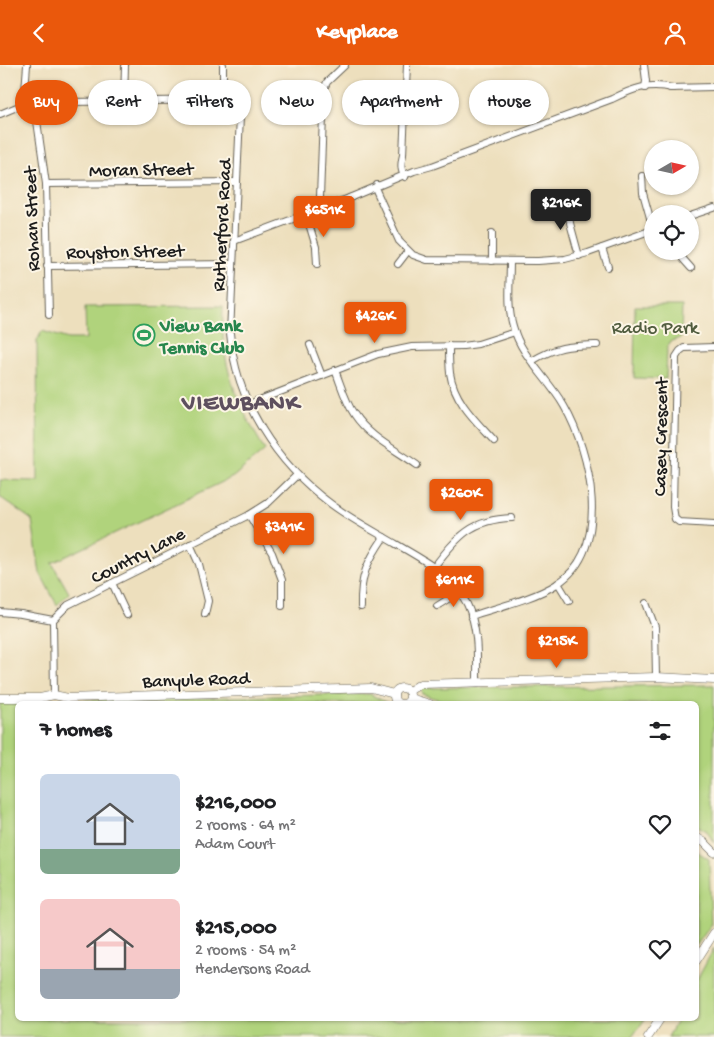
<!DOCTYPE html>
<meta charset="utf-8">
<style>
body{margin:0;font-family:"Gochi Hand",sans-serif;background:#f6f6f6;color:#202124;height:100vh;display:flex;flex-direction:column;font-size:19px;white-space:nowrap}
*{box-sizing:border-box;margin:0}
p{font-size:16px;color:#757577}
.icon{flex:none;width:28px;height:28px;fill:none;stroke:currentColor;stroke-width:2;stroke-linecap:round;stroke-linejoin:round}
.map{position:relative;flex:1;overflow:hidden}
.panel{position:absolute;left:15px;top:636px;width:684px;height:320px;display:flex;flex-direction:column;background:#fff;border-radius:8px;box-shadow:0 1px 4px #0004}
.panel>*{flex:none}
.guide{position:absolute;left:15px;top:15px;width:685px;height:45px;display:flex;gap:10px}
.needle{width:32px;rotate:81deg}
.fabs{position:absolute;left:644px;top:75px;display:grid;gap:10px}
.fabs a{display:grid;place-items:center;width:55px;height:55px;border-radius:50%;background:#fff;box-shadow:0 1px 4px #0004;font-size:25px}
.price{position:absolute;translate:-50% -42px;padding:0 11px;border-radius:5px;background:#ea580c;color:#fff;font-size:16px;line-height:32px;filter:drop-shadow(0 1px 2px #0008)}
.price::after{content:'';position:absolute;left:50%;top:30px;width:15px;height:11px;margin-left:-8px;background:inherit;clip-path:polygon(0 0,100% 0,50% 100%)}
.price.active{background:#222;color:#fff}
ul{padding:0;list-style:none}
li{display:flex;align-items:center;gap:15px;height:125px;padding:0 25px}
li span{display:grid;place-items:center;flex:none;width:140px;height:100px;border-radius:8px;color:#555}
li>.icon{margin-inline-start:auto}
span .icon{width:60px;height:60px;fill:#fffc;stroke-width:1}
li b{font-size:21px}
h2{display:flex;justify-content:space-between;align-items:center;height:60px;padding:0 25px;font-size:21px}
.chip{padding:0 18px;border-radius:22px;background:#fff;box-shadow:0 1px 4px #0004;font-size:18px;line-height:45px}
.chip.active{background:#ea580c;color:#fff}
header{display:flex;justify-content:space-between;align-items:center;height:65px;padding:0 25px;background:#ea580c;color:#fff;font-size:22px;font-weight:800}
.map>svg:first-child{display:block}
</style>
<header><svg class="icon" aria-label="back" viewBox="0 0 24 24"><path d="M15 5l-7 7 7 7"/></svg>Keyplace<svg class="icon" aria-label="person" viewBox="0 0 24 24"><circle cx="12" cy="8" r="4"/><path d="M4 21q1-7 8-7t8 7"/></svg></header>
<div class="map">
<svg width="714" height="972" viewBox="0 0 714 972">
<rect width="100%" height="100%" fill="#fcf5e5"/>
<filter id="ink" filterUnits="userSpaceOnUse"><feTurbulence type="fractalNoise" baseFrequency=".02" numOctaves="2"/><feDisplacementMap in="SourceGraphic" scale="10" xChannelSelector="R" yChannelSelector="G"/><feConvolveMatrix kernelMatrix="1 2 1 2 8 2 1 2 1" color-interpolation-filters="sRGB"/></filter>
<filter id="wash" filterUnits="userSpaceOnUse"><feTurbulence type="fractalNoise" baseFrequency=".0096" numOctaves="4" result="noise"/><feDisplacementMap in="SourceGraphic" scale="20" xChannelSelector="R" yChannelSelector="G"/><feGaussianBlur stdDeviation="1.12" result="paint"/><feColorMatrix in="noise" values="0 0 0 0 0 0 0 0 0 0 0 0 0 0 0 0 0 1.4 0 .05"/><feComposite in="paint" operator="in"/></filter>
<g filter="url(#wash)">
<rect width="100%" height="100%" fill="#eddfbd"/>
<g fill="#b0d37c" stroke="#66784c">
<path d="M223,241c-3,59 12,94 42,144l-32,27 -181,86 17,30 -12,12 -17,-32 -8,-53 -32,-23v-17l38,1 -1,-140 5,-10 26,8h18l-1,-32z"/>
<polygon points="635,241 682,241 681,273 671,276 667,282 666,314 634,313"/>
<polygon points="714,620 714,778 707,766 696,760 696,639 452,639 422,629 421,625 426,623"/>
<polygon points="370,629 389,639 18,639 18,954 645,954 632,972 0,972 0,637"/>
<polygon points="696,786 709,794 711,860 696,881"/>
<polygon points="714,883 714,972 668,972 678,954 696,954 696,917"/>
</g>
</g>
<g filter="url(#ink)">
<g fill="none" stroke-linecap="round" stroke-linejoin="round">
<g stroke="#656054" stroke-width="8">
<g id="minor">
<polyline points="644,0 646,16 645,23"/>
<polyline points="670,23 714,22"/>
<polyline points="34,35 46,119 49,250"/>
<polyline points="223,35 223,0"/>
<polyline points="124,36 125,0"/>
<polyline points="24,39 27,0"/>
<path d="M0,49l24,-10h31l14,-2 160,-2 9,4 2,12 -10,217c6,69 46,130 101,171 20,15 43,27 65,40 27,16 56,30 71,60 12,25 10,53 10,79"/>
<polyline points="642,111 643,128 652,160"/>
<path d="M405,112c-5,-7 -4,-14 -2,-22l4,-90"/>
<polyline points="46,119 237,117"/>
<polyline points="377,120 376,125 399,176 413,190 427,195 538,196 565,194 588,188 652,165"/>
<path d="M349,133l65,-27 18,-5 180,-67c22,-11 36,-16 61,-11"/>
<polyline points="569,138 570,158 579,191"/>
<polyline points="322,142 320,132 324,24 327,17 345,0"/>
<polyline points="306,149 316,182 317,199"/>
<polyline points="690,151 714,143"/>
<polyline points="234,176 352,132"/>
<polyline points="602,183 608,202"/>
<polyline points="680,186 683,194 691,203"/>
<polyline points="492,196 492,168"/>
<polyline points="398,199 408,186"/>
<polyline points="47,201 233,199"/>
<polyline points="310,280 322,311"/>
<path d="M449,281c0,9 0,19 1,27 4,28 26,48 44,68"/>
<polyline points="714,282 684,283 680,286 676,292 673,442 675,454 679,457 714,459"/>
<path d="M532,296c25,-15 37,-15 65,-16"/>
<path d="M335,305c6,15 10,31 19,44 15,23 41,35 63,51"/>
<polyline points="249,339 378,289 412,282 463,281 478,279 515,267"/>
<polyline points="249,450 272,488 282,515 282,541"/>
<polyline points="190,479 199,499 208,536 205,549"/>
<path d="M434,502c23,-30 38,-48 78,-49"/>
<polyline points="112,518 127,550"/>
<polyline points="558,518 569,536"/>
<polyline points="646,538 655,562 656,612"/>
<polyline points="437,541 459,527"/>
<path d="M361,542c-1,-31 6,-45 23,-70"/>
<polyline points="0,547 21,549 53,555"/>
<path d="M471,551c27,-9 62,-17 86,-32 56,-36 34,-131 7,-178 -16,-28 -43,-49 -51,-80 -6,-20 -3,-44 -3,-65"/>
<polyline points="54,630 53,555 68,540 249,450 268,438 297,410"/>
</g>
</g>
<g stroke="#656054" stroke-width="9">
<g id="tertiary">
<circle cx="402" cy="631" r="8"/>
<polyline points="409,626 420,619 656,612 714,615"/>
<polyline points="0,633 40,633 54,630 68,633 371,623 394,629"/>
<polyline points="410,633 430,639"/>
<polyline points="696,772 704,777 714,787"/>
<polyline points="696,896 714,868"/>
<polyline points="648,972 660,954"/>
</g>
</g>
<use href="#minor" stroke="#fff" stroke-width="6"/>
<use href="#tertiary" stroke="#fff" stroke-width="8"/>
</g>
</g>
<defs>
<g id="stadium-ring" transform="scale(1.125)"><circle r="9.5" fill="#fcf5e5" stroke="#2e9e5b" stroke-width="1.5"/><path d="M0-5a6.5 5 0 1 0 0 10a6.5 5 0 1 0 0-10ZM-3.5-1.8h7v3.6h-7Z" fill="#2e9e5b"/></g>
</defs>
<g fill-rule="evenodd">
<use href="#stadium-ring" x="144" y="270"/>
</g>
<g text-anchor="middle" stroke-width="4" stroke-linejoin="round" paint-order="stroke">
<g font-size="19" fill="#1c1c1c" stroke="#fcf5e5">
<text transform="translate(141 103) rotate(-1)" y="7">Moran Street</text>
<text transform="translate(30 154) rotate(-92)" y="7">Rohan Street</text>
<text transform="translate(220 160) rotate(-87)" y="7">Rutherford Road</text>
<text transform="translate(125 185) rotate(-1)" y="7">Royston Street</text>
<text transform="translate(659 372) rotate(-89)" y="7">Casey Crescent</text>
<text transform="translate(137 489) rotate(-27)" y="7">Country Lane</text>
<text transform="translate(196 613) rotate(-2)" y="7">Banyule Road</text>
</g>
<g font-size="19" font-weight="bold" fill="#27864d" stroke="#fcf5e5" text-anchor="start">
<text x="160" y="266">View Bank<tspan x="160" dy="22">Tennis Club</tspan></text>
</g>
<g font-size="19" fill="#505c3e" stroke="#fcf5e5">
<text x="655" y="268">Radio Park</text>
</g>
<g font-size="24" font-weight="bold" letter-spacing="1" fill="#5e4f5e" stroke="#fcf5e5">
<text x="241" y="344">VIEWBANK</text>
</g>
</g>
</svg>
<div class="fabs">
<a><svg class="needle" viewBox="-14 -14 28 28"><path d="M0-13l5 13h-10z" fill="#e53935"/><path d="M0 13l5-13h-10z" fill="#757577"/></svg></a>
<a><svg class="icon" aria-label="locate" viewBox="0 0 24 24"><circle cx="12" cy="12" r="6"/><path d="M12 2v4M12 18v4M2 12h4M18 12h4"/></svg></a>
</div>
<b class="price active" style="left:561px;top:166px">$216K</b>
<b class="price" style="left:324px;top:173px">$651K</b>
<b class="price" style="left:375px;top:279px">$426K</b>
<b class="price" style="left:461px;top:456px">$260K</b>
<b class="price" style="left:284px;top:490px">$341K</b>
<b class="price" style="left:454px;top:543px">$611K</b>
<b class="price" style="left:557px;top:604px">$215K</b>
<div class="guide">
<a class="chip active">Buy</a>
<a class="chip">Rent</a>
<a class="chip">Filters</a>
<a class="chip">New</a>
<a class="chip">Apartment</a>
<a class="chip">House</a>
</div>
<section class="panel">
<h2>7 homes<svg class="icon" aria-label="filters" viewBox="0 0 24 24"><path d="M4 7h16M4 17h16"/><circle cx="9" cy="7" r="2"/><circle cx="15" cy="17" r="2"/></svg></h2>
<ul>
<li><span style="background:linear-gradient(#c9d6e8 75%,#7fa58c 0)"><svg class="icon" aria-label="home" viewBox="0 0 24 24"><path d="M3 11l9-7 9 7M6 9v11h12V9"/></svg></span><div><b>$216,000</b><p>2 rooms · 64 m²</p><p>Adam Court</p></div><svg class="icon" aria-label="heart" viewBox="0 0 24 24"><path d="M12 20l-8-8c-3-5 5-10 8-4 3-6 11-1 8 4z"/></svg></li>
<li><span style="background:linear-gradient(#f6c9c9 70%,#9aa5b1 0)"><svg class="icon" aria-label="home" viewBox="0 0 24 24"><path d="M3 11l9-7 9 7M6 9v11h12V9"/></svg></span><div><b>$215,000</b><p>2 rooms · 54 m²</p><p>Hendersons Road</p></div><svg class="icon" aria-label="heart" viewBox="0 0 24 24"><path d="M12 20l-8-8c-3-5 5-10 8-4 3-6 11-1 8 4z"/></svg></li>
</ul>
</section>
</div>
